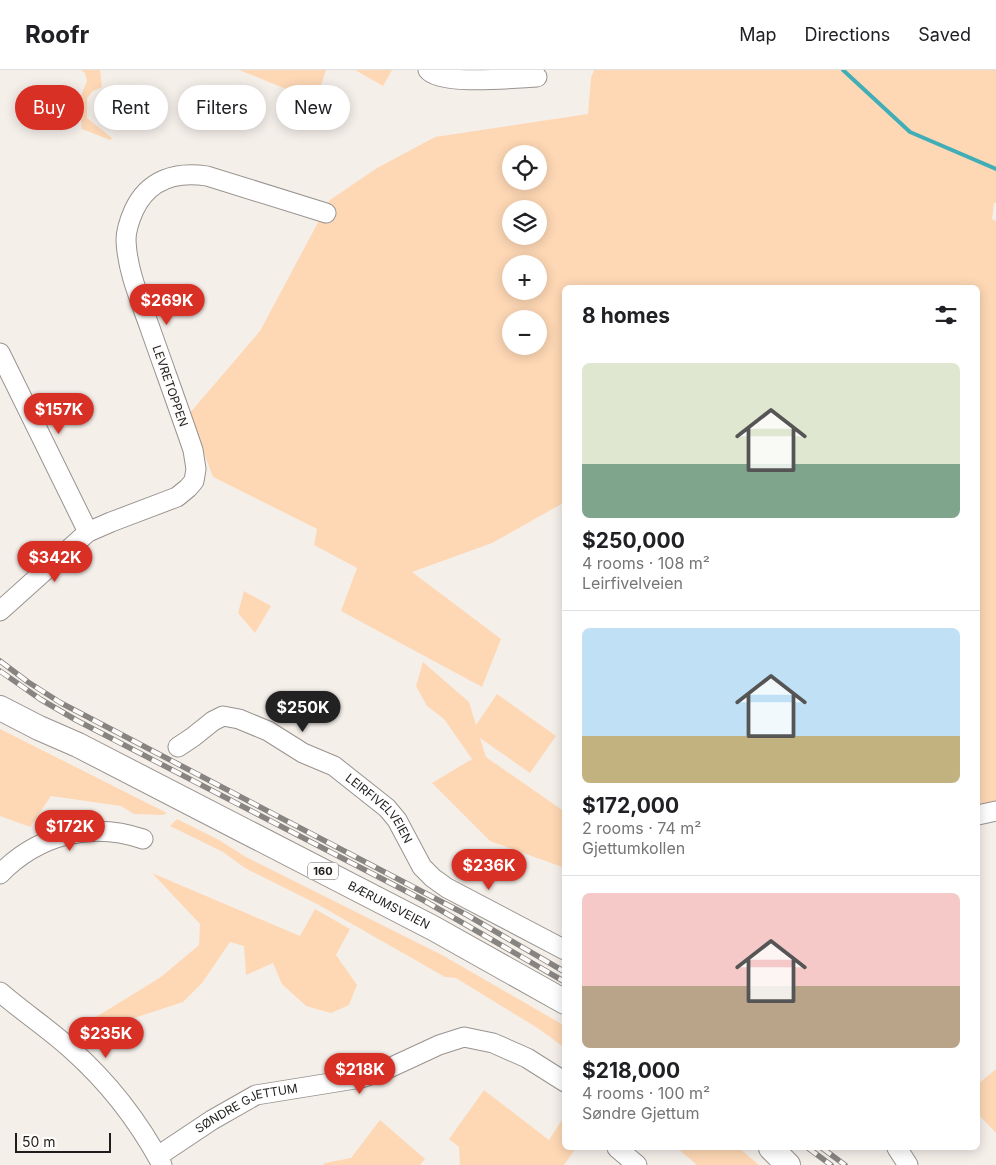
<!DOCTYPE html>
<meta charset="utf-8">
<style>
body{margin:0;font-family:Inter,sans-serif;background:#f6f6f6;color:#202124;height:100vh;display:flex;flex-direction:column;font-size:19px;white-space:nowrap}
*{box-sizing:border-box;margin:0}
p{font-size:16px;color:#757577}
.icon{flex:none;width:28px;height:28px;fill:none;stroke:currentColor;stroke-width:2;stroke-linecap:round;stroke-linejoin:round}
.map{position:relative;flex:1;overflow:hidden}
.side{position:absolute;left:562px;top:215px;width:418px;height:865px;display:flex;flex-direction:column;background:#fff;border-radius:8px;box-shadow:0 2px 12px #0003}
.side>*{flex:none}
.top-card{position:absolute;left:15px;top:15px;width:472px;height:45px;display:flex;gap:10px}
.controls{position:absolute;left:502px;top:75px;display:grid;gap:10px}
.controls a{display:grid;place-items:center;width:45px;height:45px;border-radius:50%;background:#fff;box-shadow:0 2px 12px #0003;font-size:25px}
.scale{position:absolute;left:15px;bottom:12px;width:96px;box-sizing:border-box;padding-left:5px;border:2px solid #1f1d1b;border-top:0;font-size:14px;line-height:18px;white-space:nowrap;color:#1f1d1b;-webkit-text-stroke:4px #fefdfc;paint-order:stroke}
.price{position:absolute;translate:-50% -42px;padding:0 11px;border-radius:18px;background:#d93025;color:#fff;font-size:16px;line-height:32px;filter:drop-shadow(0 1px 2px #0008)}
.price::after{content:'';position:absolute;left:50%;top:30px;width:15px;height:11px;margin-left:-8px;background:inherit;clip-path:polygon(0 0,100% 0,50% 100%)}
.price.current{background:#222;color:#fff}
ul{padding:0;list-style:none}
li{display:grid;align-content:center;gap:10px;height:265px;padding:0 20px}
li+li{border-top:1px solid #e0e0e0}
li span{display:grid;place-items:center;height:155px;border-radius:8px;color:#555}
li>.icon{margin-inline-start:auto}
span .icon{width:90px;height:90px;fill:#fffc;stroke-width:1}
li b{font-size:21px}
h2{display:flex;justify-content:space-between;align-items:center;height:60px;padding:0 20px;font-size:21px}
.chip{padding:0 18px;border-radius:22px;background:#fff;box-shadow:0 2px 12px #0003;font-size:18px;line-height:45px}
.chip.current{background:#d93025;color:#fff}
header{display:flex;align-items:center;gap:30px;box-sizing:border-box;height:70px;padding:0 25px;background:#fff;border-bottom:1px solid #e0e0e0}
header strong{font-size:24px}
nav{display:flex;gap:28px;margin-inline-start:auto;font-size:18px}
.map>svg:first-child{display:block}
</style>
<header>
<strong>Roofr</strong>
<nav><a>Map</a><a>Directions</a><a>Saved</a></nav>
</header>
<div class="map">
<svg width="996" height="1095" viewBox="0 0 996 1095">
<rect width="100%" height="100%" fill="#f5efea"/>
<g fill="#fed8b5" fill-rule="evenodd">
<polygon points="81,0 100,0 102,17 93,21 87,28 87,48 112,68 110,70 82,59 79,30 87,11 85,3"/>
<polygon points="239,0 326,0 316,31"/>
<polygon points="355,0 392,0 383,16"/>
<path d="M594,0h402v133h-2l-2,16 4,2v583l-18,2v-518h-413v214l-73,41 -80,29 89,67 -19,48 -141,-76 16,-43 -43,-23 3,-16 -104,-52 -24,-63 71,-83 70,-131 47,-32 58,-31 153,-23 3,-36zM511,84h28v27h-28zM511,139h28v27h-28zM511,194h28v27h-28zM511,249h28v27h-28z"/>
<polygon points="244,521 271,536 255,563 238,543"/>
<polygon points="423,592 469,632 476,655 497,624 556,666 530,703 480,668 486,687 565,742 565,798 490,771 432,713 472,689 444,649 427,636 416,616"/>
<polygon points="0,659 167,743 163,745 134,744 121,736 51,726 30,757 0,746"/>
<polygon points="177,749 219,770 246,787 442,885 565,956 565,978 539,959 456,908 445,907 317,834 245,798 223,782 170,756"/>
<polygon points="152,803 300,866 315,839 350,859 336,885 357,915 349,935 331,943 306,936 282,914 273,893 246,905 244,876 230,872 202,913 183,932 107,957 96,947 161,907 199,875 200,854"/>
<polygon points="996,999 996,1063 978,1044 978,1014"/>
<polygon points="484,1020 549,1070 565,1045 565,1078 576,1078 564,1095 460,1095 459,1077 449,1069"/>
<polygon points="380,1050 425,1089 420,1095 323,1095 325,1093 351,1088"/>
<polygon points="677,1078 739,1078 759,1095 697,1095"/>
</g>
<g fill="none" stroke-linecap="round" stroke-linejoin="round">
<polyline stroke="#41aeb7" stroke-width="4" points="843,0 910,62 996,99"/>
<g stroke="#98938f" stroke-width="21">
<g id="minor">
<path d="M428,0c12,16 88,8 109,7"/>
<polyline points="0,283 88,462"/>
<path d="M0,541l88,-79 23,-10 66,-25 11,-9 6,-7 2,-12 -3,-19c-14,-41 -29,-82 -43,-122 -10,-28 -23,-58 -24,-88 0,-10 4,-21 8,-30 14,-30 41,-39 73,-34l119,37"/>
<path id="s1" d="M178,677l15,-10 20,-16 10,-5 16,3 29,12 35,22 31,13 53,42 10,12 25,47 11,11 14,10 118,62"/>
<polyline points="978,745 996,741"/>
<path d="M0,804c38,-39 91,-53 143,-35"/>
<path d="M0,922c23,20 49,37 72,58 37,33 67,72 90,115"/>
<polyline points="617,1078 637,1095"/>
<polyline points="897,1078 908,1095"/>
<path id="s2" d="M158,1086l54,-36 44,-25 105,-17 24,-8 54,-25 25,-8 29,6 34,15 38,24"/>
</g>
</g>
<g stroke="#98938f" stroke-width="26">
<g id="major">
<path id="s3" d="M0,638l39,20 39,17 355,183 132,74"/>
<polyline points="771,1078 788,1095"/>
</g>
</g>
<use href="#minor" stroke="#fff" stroke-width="19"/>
<use href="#major" stroke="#fff" stroke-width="24"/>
<g stroke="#888481" stroke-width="5.5">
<g id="rail">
<polyline points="0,591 28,612 61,633 467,845 565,902"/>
<polyline points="0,601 40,629 76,650 423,830 565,912"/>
<polyline points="808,1078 831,1095"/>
<polyline points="822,1078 845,1095"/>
</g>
</g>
<use href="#rail" stroke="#fefdfc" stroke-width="4" stroke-dasharray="11" stroke-linecap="butt"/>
</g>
<g text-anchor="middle" stroke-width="5" stroke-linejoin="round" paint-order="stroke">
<rect fill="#fefdfc" stroke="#62605e" stroke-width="1" x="308" y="792.5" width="30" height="17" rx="4"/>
<g font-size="11" font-weight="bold" fill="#1f1d1b">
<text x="323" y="805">160</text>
</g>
<g font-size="12" fill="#1f1d1b" stroke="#fefdfc">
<text transform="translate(170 316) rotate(71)" y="4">LEVRETOPPEN</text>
<text dy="4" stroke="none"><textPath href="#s1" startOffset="240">LEIRFIVELVEIEN</textPath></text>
<text dy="4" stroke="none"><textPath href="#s3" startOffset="436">BÆRUMSVEIEN</textPath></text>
<text dy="4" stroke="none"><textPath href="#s2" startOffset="102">SØNDRE GJETTUM</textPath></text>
</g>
</g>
</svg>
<div class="controls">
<a><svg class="icon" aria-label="locate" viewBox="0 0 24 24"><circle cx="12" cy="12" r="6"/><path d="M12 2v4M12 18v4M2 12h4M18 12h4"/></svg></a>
<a><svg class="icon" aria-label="layers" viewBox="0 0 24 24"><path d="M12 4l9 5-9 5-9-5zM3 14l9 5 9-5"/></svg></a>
<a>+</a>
<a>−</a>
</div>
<div class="scale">50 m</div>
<b class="price" style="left:167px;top:256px">$269K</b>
<b class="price" style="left:59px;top:365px">$157K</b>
<b class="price" style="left:55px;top:513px">$342K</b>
<b class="price current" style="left:303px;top:663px">$250K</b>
<b class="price" style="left:70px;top:782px">$172K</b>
<b class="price" style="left:489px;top:821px">$236K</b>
<b class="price" style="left:106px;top:989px">$235K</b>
<b class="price" style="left:360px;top:1025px">$218K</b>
<div class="top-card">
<a class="chip current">Buy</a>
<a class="chip">Rent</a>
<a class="chip">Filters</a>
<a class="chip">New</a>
</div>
<section class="side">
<h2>8 homes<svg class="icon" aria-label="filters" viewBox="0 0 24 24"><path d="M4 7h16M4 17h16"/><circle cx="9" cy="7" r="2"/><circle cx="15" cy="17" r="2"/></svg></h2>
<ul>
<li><span style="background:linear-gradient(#dfe7d0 65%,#7fa58c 0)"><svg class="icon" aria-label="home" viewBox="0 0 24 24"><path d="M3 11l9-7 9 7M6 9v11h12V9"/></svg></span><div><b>$250,000</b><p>4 rooms · 108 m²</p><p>Leirfivelveien</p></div></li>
<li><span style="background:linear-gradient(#bfe0f5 70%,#c2b280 0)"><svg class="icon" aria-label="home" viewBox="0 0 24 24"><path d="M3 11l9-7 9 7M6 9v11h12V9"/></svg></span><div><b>$172,000</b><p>2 rooms · 74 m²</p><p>Gjettumkollen</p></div></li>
<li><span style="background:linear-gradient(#f6c9c9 60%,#b9a48a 0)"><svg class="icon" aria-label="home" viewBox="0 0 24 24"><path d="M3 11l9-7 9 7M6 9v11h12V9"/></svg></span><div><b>$218,000</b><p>4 rooms · 100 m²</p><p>Søndre Gjettum</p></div></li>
</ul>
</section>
</div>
